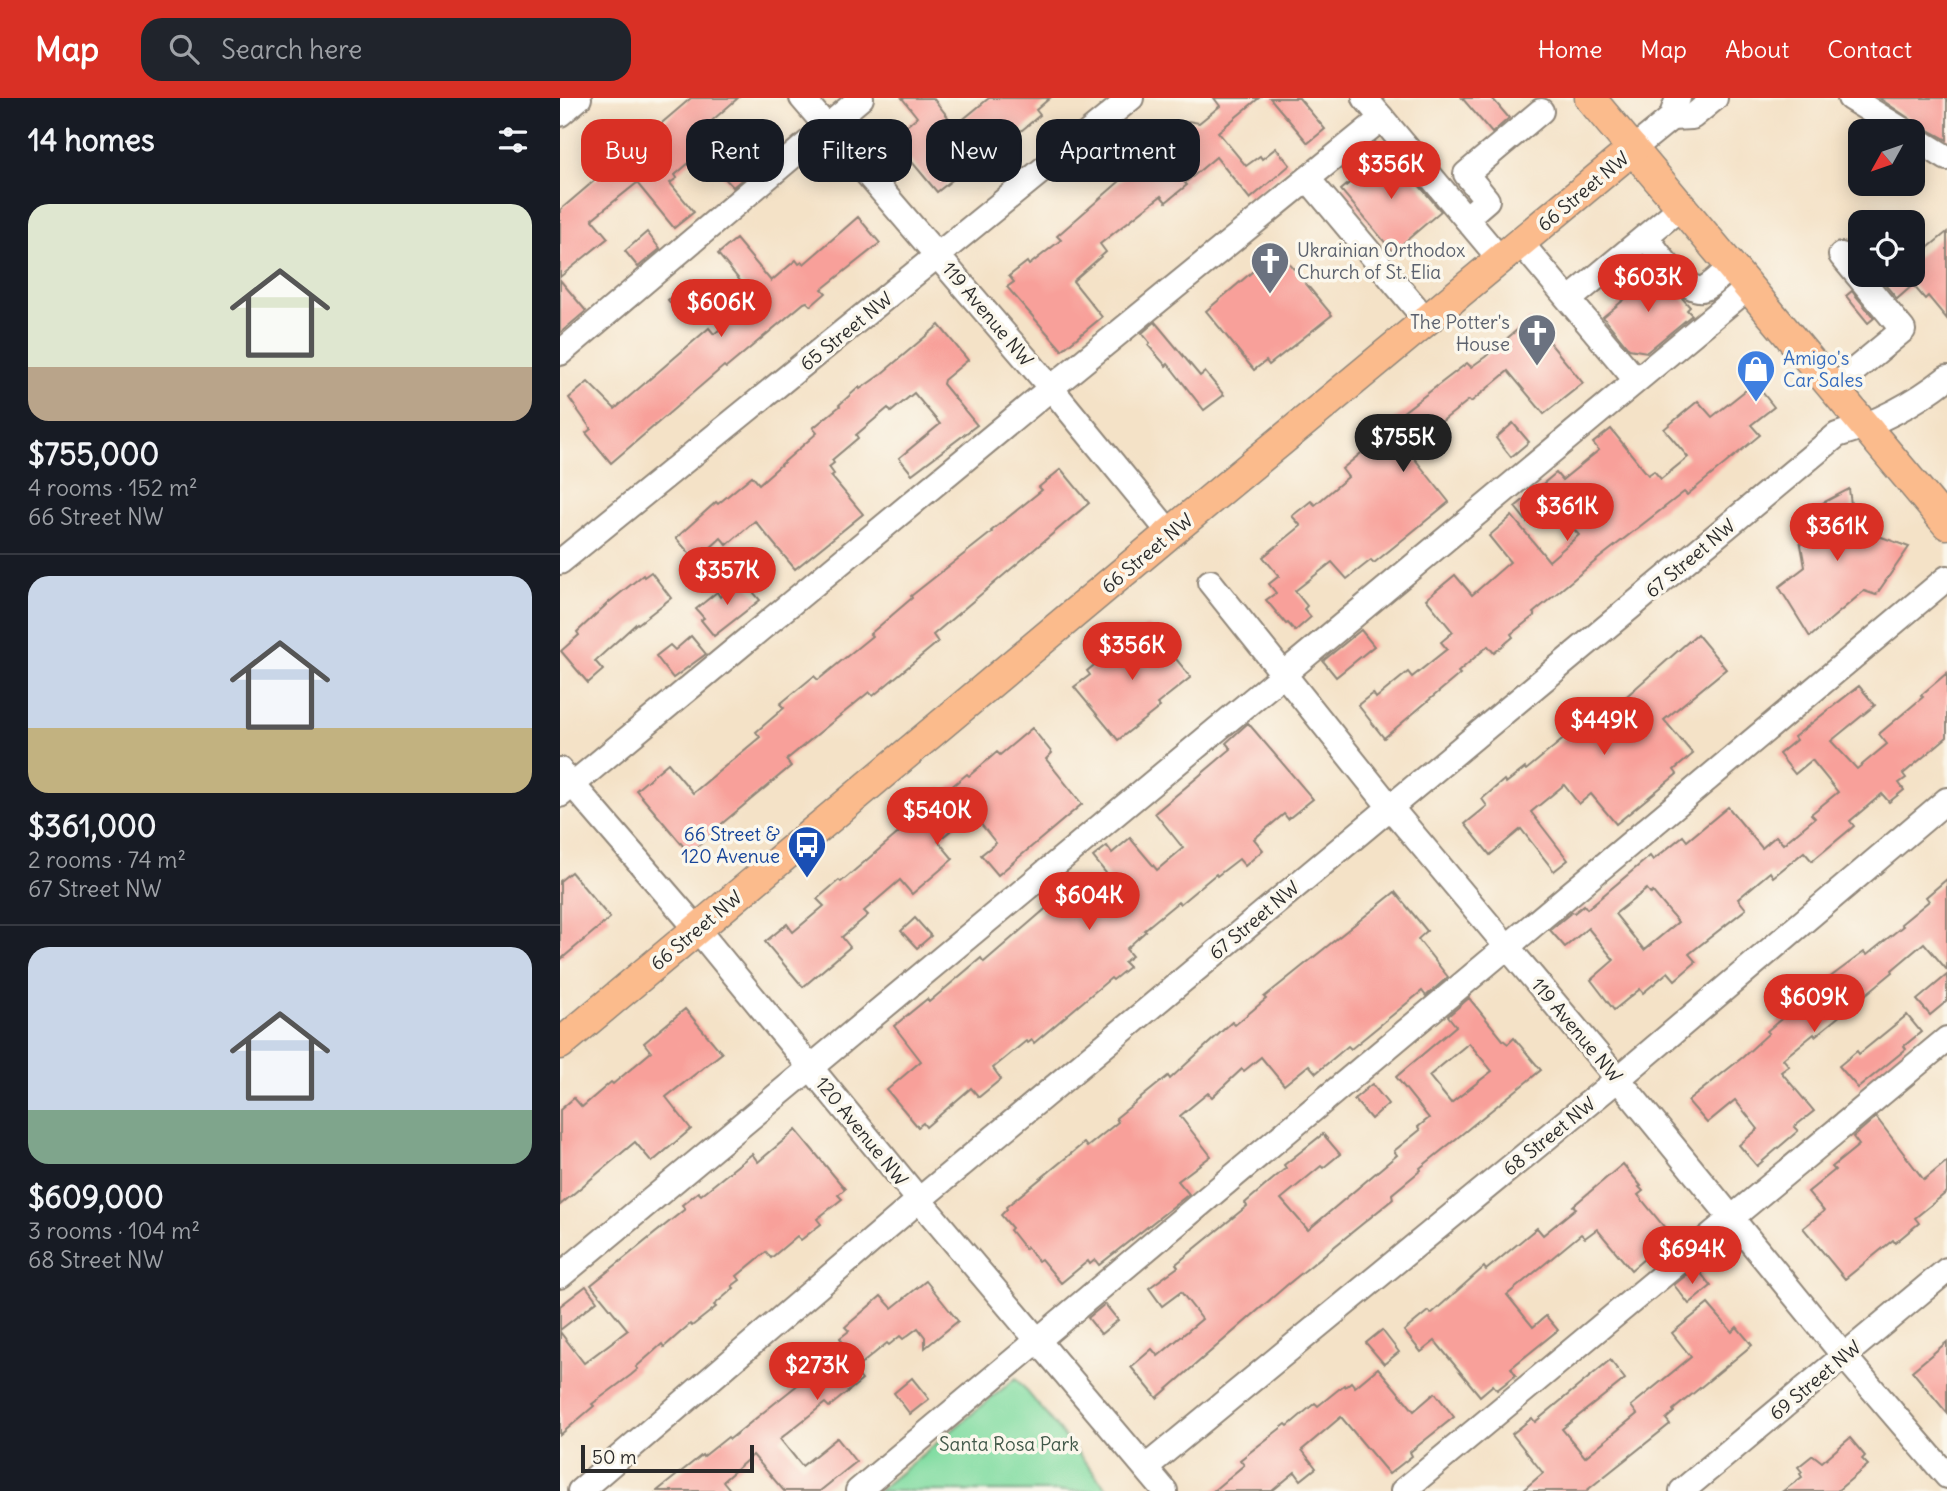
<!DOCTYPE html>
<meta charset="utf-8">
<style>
body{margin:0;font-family:Delius,sans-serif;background:#20242c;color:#f1f3f6;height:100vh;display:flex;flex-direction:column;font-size:26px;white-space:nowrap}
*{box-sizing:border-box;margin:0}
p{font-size:23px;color:#9ea1a6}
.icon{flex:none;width:38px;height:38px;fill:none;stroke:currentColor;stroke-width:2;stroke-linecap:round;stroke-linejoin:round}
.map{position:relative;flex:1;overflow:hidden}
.side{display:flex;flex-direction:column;background:#171b24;width:560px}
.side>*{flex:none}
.banner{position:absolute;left:21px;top:21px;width:665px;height:63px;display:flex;gap:14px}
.needle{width:46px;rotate:230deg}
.fabs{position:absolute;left:1288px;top:21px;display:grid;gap:14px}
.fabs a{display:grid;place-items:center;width:77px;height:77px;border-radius:14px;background:#171b24;box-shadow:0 4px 18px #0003;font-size:35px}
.scale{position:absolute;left:21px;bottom:18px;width:173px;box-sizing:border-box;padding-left:7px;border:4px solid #2b2b2b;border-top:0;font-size:19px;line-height:24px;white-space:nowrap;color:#2b2b2b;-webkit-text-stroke:5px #fbf7ec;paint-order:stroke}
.price{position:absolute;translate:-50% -60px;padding:0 16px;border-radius:24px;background:#d93025;color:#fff;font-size:23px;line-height:46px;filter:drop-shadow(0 2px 4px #0008)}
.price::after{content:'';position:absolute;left:50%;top:42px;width:21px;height:16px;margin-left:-10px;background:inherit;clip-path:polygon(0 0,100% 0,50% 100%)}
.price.on{background:#222;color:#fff}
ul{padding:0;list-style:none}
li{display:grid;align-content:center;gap:14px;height:371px;padding:0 28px}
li+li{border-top:2px solid #363941}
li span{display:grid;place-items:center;height:217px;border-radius:21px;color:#555}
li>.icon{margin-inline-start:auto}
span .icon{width:126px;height:126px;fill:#fffc;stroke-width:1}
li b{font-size:30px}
h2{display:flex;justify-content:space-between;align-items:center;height:84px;padding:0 28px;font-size:30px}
.pill{padding:0 24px;border-radius:21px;background:#171b24;box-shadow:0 4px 18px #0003;font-size:24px;line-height:63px}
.pill.on{background:#d93025;color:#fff}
header{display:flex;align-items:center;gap:42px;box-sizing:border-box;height:98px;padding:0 35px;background:#d93025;color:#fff}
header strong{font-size:33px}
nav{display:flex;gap:38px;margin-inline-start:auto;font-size:24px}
.search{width:490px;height:63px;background:#20242c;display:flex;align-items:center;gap:18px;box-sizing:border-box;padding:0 24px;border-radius:21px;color:#9ea1a6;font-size:26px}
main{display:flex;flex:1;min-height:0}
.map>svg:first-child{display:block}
</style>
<header>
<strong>Map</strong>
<div class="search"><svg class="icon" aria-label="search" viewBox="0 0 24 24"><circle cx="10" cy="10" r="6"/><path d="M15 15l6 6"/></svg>Search here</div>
<nav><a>Home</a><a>Map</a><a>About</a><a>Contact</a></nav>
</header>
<main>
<section class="side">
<h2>14 homes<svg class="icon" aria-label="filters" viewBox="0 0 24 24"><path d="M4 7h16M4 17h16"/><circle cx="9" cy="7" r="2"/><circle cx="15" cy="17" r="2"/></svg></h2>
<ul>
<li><span style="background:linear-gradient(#dfe7d0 75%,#b9a48a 0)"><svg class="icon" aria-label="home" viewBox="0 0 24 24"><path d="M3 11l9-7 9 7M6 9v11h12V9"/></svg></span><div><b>$755,000</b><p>4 rooms · 152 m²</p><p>66 Street NW</p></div></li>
<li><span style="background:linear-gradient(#c9d6e8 70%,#c2b280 0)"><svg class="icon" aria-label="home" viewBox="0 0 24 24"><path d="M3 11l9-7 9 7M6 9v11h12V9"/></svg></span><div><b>$361,000</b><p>2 rooms · 74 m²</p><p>67 Street NW</p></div></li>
<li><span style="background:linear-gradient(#c9d6e8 75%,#7fa58c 0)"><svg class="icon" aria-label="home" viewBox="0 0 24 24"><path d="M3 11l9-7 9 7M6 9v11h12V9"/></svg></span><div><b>$609,000</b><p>3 rooms · 104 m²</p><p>68 Street NW</p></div></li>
</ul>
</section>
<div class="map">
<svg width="1387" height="1393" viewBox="0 0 1387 1393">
<rect width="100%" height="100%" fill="#fbf7ec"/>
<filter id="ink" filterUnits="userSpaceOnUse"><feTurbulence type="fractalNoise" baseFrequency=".0143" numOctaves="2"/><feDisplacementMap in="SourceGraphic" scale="14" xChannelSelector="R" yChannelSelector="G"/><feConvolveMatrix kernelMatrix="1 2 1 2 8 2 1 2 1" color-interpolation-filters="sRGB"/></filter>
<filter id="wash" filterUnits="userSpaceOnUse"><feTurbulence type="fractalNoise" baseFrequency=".00686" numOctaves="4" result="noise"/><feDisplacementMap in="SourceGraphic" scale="28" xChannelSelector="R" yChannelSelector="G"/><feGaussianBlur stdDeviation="1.57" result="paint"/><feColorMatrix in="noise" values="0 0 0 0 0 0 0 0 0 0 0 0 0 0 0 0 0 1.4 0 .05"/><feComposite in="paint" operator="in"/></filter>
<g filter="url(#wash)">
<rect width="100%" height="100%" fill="#f4e2c7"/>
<polygon fill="#83dda3" stroke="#578467" stroke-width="2" points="456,1280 549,1393 318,1393"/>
<g id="blocks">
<g fill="#f8a09a" fill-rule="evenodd">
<polygon points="131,0 178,0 140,33 151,46 115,77 117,80 110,85 134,114 114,130 77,85 32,121 48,140 0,179 0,112"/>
<polygon points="342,0 373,0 395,28 429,0 490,0 476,12 480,17 461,33 458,30 377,94 332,40 357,19"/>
<polygon points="654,0 699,0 658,34 686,68 700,58 702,61 716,50 730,67 690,101 656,59 625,85 627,87 606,104 601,98 540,146 546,154 513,183 542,219 502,252 447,189 454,184 449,178 467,164 469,167 501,142 497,138 576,69 571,64 593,46 617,27 620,30 628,23 639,25 660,8"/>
<polygon points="710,0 739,0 765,31 748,45"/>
<polygon points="902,0 932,0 949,20 932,35"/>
<polygon points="1319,0 1387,0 1387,42 1356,25"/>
<polygon points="829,52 881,113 833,154 781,92"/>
<polygon points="178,57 192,73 173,89 159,74"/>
<polygon points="298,119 320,145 262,191 266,195 251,208 247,204 244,205 166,270 164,268 51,365 26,335 31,331 9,300 28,284 55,311 149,230 154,236 196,202 158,156 176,141 211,183 236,162 239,166 242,164 244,166"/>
<polygon points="87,134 100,151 78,169 65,153"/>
<polygon points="1387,134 1387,221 1368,198 1365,201 1353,187 1337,201 1317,177 1353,177 1353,162"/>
<polygon points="718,152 772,217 709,267 706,263 694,272 646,213"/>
<polygon points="1095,175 1123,201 1130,209 1127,212 1132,217 1087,254 1069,251 1043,219 1066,200 1066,194 1075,187 1081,187"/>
<polygon points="0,182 26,213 0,235"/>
<polygon points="130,183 142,198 120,217 108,202"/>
<polygon points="1292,193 1314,220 1308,225 1286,198"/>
<polygon points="970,221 1023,285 984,316 948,273 911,304 909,302 876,328 879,331 850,355 889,404 814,465 811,462 787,481 772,464 735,493 747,508 744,511 751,519 735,533 728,525 726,526 706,502 716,495 709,486 719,478 703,459 741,428 732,418 751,403 755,407 788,379 782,371 806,351 810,357 841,331 833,322 907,265 911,269 925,259"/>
<polygon points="595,224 640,278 645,274 664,297 644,312 608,266 606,268 588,247 590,245 582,235"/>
<polygon points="379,227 408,262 384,282 383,286 417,327 352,376 339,360 380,326 354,295 331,314 328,310 296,337 298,340 272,362 274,365 269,369 274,376 271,378 303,416 235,471 195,423 167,447 161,440 136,463 116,440 156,404 158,406 192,378 199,386 257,335 253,330 280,308 279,307 299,289 300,291 320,277"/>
<polygon points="1195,285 1214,309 1191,327 1200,337 1127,397 1124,394 1038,461 973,515 975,517 951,536 953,539 934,555 928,548 898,574 900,576 824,640 798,607 813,595 816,600 848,574 852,579 887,551 881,544 893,534 866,501 895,477 912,497 950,464 929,438 952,418 989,463 1019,437 990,405 967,424 955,409 996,375 1002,382 1039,352 1033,345 1051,331 1088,377 1094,373 1101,381 1128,359 1104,331 1138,303 1152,319"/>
<polygon points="953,325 969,344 951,359 936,340"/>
<polygon points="501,371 529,405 373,537 378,544 313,598 309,594 226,662 231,668 153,733 154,735 129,755 76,692 108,665 133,695 200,639 196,634 224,610 220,606 254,578 258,582 312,538 310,536 352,500 351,498 432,434 431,433 482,392 479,389"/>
<polygon points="1289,391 1294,429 1349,449 1316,497 1304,493 1250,539 1219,489 1245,469 1236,419"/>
<polygon points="91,474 111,500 78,526 77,525 35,563 43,572 28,585 1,553 19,537 17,534 48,505 83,477 84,479"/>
<polygon points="182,481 200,502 154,538 141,522 144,520 136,511 157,494 160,499"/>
<polygon points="588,527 631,579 597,606 600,609 558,642 514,589 530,577 527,573 571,537 573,539"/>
<polygon points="801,532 814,548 776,579 763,563"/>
<polygon points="1137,536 1166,571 1104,622 1133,656 1114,672 1117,676 1056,726 1031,696 1019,706 1004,687 971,714 1008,762 994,773 961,731 930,757 905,726 927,708 922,701 944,682 946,685 965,670 966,672 1025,623 1029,627 1059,602 1060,604"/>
<polygon points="131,538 146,556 113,580 96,558 110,547 115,552"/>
<path d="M1387,575v64l-44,37 3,4 -7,5 5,7 -15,12 -7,-8 -32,27 4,5 -42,35 -8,-9 -31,25 -3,-5 -32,27 8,10 -57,45 7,8 -21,18 -7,-8 -25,21 -3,-4 -26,21 -23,-30 23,-20 -26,-32 -23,19 -15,-17 22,-18 2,1 10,-8 3,4 63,-53 3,4 30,-24 4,5 41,-34 34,41 14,-12 7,8 32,-26 -4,-4 27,-22 -26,-32 -17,14 -16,-20 17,-14 -2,-3 65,-51 16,19 -44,36 26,28 30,-25 -8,-10 44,-37 -2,-2zM1087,791l4,5 2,-2 25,30 -34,28 -29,-36z"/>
<polygon points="688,625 753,701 728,721 724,716 694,741 703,752 685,768 679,761 657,778 656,776 620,806 618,804 584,832 586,833 566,851 572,858 564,864 569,869 553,882 551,880 474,945 472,942 468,945 466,943 433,970 441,981 419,999 411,990 366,1029 363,1025 358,1029 327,992 361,963 334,928 367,901 369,904 421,860 424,864 505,794 529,823 562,795 533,759 547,748 552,755 570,740 597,772 623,750 595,715 671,651 666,645"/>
<polygon points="472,630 492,655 486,661 522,706 438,777 421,757 436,745 412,715 378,743 393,761 352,796 340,782 304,813 308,817 282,839 290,849 243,889 205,844 227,826 233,834 264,808 257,801 279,782 281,784 364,713 360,708 381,690 385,694 407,676 409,678 437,654 440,657"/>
<polygon points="11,774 50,820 0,862 0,783"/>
<polygon points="1387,781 1387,872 1364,845 1332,872 1333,874 1271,925 1255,938 1254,936 1223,961 1229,968 1221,974 1254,1013 1234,1029 1238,1033 1197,1068 1179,1047 1198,1031 1175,1002 1147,1025 1128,1003 1183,959 1209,935 1207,933 1273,877 1304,854 1307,857 1343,828 1341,826 1369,803 1366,799"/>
<polygon points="835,794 867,833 858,841 888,879 866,898 862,893 791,951 788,948 756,975 749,967 724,987 701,959 684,973 682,971 652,999 648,995 620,1018 651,1058 618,1083 629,1096 539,1167 535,1162 530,1166 528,1163 501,1185 481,1161 478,1163 467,1149 465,1151 450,1132 452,1130 441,1117 447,1111 446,1109 524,1045 527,1049 558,1024 556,1020 608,978 610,981 672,924 675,927 706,901 704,899"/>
<polygon points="355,820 371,838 357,850 341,833"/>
<polygon points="1387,877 1387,903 1370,917 1357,902"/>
<path d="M909,900l34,42 5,4 6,-6 27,32 -121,98 1,2 -29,24 1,5 -106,86 -130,113 -26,-31 21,-18 6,7 44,-37 -21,-27 -19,14 -13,-18 29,-21 -2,-3 71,-58 -2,-3 41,-35 -2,-3 39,-31 17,20 -17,14 -2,-2 -40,33 27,31 89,-75 -3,-4 26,-21 -2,-3 11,-9 -33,-41 60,-51 -8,-10zM909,945l23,28 -41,32 -22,-27z"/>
<polygon points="125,911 162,955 106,999 131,1031 92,1064 75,1044 0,1107 0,1012 14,1000 22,1009 51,984 53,986 91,954 84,945"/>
<polygon points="1347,917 1361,934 1344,948 1346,951 1298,990 1279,968 1297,953 1299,956"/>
<polygon points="812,986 828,1006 811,1021 794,1001"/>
<polygon points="1316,1019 1364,1082 1387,1063 1387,1094 1355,1120 1359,1125 1335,1145 1333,1142 1285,1181 1243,1130 1264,1113 1248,1094 1275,1072 1272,1069 1299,1047 1293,1039"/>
<polygon points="236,1032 285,1091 278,1097 282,1101 257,1121 261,1126 241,1142 237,1138 211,1160 206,1154 177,1178 180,1182 172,1188 174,1190 154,1207 156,1209 132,1228 130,1226 104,1249 102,1246 76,1269 78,1271 71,1277 32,1306 34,1308 0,1337 0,1234 24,1265 68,1232 31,1187 125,1111 122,1107 138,1094 141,1097 192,1056 198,1064"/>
<polygon points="1063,1066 1081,1088 1079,1089 1083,1093 1078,1097 1110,1136 1090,1153 1091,1155 1071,1172 1037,1131 1025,1140 1021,1136 947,1197 973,1229 986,1218 998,1232 951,1270 956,1277 937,1292 933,1287 920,1298 875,1243 861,1254 844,1233 868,1213 871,1216 924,1169 926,1172 977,1130 983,1137 1016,1110 1013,1108"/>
<polygon points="1136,1169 1151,1188 1129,1206 1114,1187"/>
<polygon points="366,1183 398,1223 365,1250 365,1239 358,1230 343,1241 340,1238 329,1247 327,1245 294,1272 302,1282 269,1309 265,1305 220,1341 242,1368 277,1340 296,1364 260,1393 224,1393 193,1357 163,1383 171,1393 97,1393 142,1357 143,1359 168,1339 170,1341 255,1273 251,1269 282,1243 280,1240 289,1233 285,1229 321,1198 332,1210"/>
<polygon points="26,1188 37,1203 0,1232 0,1208"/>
<polygon points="545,1206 558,1222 541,1236 528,1220"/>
<polygon points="1148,1206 1172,1234 1177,1229 1192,1247 1113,1312 1114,1314 1106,1321 1110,1326 1026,1393 962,1393 983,1375 952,1336 972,1320 975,1324 1050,1262 1065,1281 1002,1331 1025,1359 1077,1316 1071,1308 1131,1259 1112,1235"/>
<polygon points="822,1232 839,1254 824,1266 806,1245"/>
<polygon points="1387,1244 1387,1315 1352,1273"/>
<polygon points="818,1270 854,1313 875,1295 894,1319 850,1354 852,1358 829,1376 781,1319 742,1352 756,1370 741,1382 735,1374 712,1393 653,1393 684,1367 680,1362 726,1326 728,1328 755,1305 758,1308 784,1287 785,1289 791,1284 795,1289"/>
<polygon points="352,1280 369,1301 350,1316 334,1295"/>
<polygon points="1290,1340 1305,1358 1302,1361 1308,1367 1277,1393 1223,1393 1242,1379 1240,1376 1242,1374 1238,1369 1253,1357 1262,1364"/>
</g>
</g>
</g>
<g filter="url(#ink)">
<use href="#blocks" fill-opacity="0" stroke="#908679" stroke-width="2"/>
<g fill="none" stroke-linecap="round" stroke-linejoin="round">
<g stroke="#908679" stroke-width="28">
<g id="minor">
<polyline points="242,0 491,290 610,435"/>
<polyline points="805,0 940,161"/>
<polyline points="1290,0 1344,33"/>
<polyline points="0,16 19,0"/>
<polyline points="1111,20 1132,19 1155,0"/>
<polyline points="1353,39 1387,60"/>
<polyline points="1073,51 1111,20 1118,0"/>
<polyline points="748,81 866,222"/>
<polyline points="906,120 927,102 906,76 981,13"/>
<path d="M1086,139c10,13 41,60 59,51 10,-5 18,-15 26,-21"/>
<polyline points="961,145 1076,282"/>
<polyline points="1010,201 1121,109"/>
<polyline points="0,255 301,0"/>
<polyline points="1273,290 1343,232 1281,157"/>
<polyline points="0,464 571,0"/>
<polyline points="650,484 830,709 1058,981 1284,1258 1387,1378"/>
<polyline points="0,672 137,831 359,1102 605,1393"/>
<polyline points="0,697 491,290 822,20"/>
<polyline points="0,1178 1189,189"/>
<polyline points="586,1369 1058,981 1387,702"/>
<path d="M20,1393l339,-291 918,-765c41,-12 77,-31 110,-57"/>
<polyline points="298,1393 1387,480"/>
<polyline points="843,1393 1387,941"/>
<polyline points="1122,1393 1387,1172"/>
</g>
</g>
<g stroke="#908679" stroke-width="33">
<g id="major">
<polyline points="1030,0 1387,426"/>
<polyline points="0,946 610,435 1073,51"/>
</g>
</g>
<use href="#minor" stroke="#fff" stroke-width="24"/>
<use href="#major" stroke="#fbbb8c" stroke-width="30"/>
</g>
</g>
<defs>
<g id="church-pin" transform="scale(2.0125)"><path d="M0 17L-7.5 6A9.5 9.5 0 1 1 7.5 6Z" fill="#6b7280" stroke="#fbf7ec"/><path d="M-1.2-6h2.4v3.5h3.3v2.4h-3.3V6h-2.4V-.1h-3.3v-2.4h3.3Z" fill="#fff"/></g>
<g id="shop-pin" transform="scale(2.0125)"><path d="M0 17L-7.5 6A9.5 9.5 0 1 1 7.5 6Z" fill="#3f7fe0" stroke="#fbf7ec"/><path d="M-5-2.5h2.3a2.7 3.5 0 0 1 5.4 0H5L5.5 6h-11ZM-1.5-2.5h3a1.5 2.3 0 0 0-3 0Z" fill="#fff"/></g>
<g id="bus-pin" transform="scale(2.0125)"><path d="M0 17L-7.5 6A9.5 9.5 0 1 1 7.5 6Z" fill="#1a4fb4" stroke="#fbf7ec"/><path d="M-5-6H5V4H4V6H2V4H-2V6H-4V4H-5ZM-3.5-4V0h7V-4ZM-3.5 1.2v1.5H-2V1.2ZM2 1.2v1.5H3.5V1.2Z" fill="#fff"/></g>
</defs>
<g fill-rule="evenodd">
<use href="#church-pin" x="710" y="163"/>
<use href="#church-pin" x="977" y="235"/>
<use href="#shop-pin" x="1196" y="271"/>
<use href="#bus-pin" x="247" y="747"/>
</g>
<g text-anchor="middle" stroke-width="7" stroke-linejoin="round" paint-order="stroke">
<g font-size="19" fill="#2b2b2b" stroke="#fbf7ec">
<text transform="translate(1023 93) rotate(-40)" y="7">66 Street NW</text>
<text transform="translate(428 216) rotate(50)" y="7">119 Avenue NW</text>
<text transform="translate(286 233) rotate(-39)" y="7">65 Street NW</text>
<text transform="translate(587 455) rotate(-40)" y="7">66 Street NW</text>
<text transform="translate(1130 460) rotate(-40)" y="7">67 Street NW</text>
<text transform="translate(694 822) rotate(-40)" y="7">67 Street NW</text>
<text transform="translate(136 832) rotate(-40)" y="7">66 Street NW</text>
<text transform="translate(1017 932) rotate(50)" y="7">119 Avenue NW</text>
<text transform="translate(302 1033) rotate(51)" y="7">120 Avenue NW</text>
<text transform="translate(989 1038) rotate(-39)" y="7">68 Street NW</text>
<text transform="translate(1255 1282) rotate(-40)" y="7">69 Street NW</text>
</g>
<g font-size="19" fill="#5b616d" stroke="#fbf7ec" text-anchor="start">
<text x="737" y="159">Ukrainian Orthodox<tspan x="737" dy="22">Church of St. Elia</tspan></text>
<text x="950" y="231" text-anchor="end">The Potter's<tspan x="950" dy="22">House</tspan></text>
</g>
<g font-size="19" fill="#366cbe" stroke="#fbf7ec" text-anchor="start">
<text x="1223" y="267">Amigo's<tspan x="1223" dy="22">Car Sales</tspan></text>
</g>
<g font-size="19" fill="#164399" stroke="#fbf7ec" text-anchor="end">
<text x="220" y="743">66 Street &amp;<tspan x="220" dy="22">120 Avenue</tspan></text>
</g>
<g font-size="19" fill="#415849" stroke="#fbf7ec">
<text x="449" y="1353">Santa Rosa Park</text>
</g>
</g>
</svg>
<div class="fabs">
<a><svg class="needle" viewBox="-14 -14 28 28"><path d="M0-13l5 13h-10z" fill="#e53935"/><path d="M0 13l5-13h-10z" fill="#9ea1a6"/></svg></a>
<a><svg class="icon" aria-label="locate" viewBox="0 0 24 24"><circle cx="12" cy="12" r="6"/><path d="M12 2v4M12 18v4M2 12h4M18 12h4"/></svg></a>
</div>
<div class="scale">50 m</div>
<b class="price" style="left:831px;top:103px">$356K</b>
<b class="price" style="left:1088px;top:216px">$603K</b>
<b class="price" style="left:161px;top:241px">$606K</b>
<b class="price on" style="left:843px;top:376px">$755K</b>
<b class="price" style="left:1007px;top:445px">$361K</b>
<b class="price" style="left:1277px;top:465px">$361K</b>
<b class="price" style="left:167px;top:509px">$357K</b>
<b class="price" style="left:572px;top:584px">$356K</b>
<b class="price" style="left:1044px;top:659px">$449K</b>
<b class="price" style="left:377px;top:749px">$540K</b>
<b class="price" style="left:529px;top:834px">$604K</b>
<b class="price" style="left:1254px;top:936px">$609K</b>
<b class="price" style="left:1132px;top:1188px">$694K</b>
<b class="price" style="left:257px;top:1304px">$273K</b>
<div class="banner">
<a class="pill on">Buy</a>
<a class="pill">Rent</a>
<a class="pill">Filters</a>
<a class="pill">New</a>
<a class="pill">Apartment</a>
</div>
</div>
</main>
